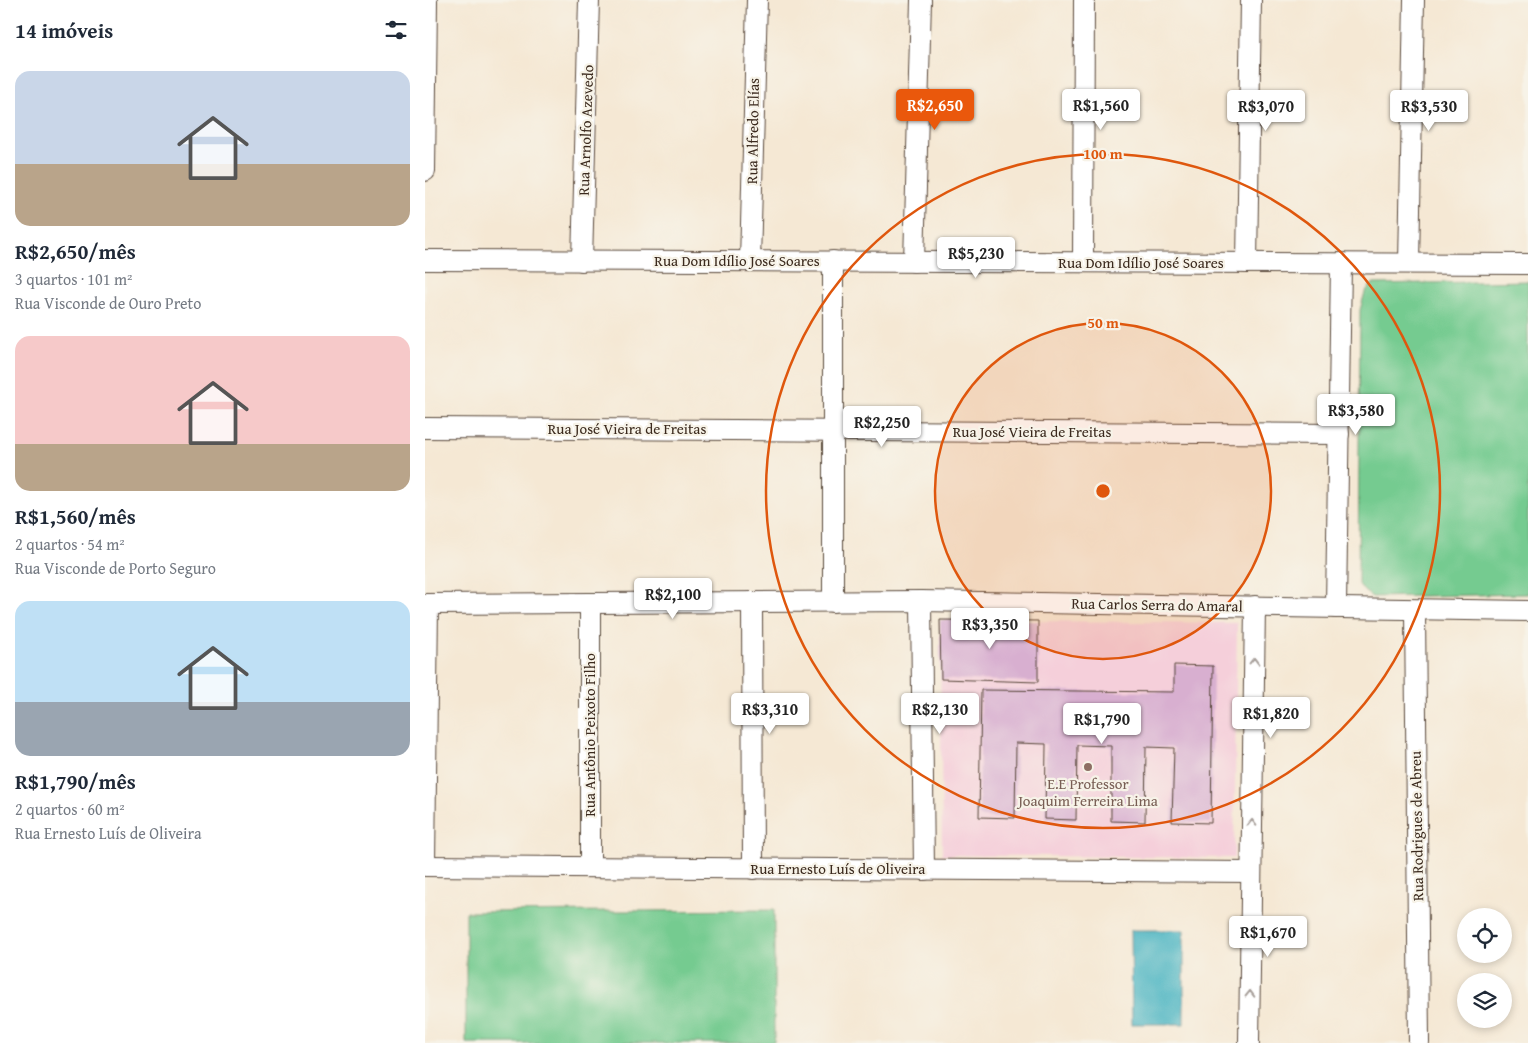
<!DOCTYPE html>
<html lang="pt">
<meta charset="utf-8">
<style>
body{margin:0;font-family:"Gentium Book Plus",serif;background:#f6f6f7;color:#1f2937;height:100vh;display:flex;flex-direction:column;font-size:19px;white-space:nowrap}
*{box-sizing:border-box;margin:0}
p{font-size:16px;color:#747a83}
.icon{flex:none;width:28px;height:28px;fill:none;stroke:currentColor;stroke-width:2;stroke-linecap:round;stroke-linejoin:round}
.map{position:relative;flex:1;overflow:hidden}
.side{display:flex;flex-direction:column;background:#fff;width:425px}
.side>*{flex:none}
.fabs{position:absolute;left:1032px;top:908px;display:grid;gap:10px}
.fabs a{display:grid;place-items:center;width:55px;height:55px;border-radius:50%;background:#fff;box-shadow:0 2px 8px #0003;font-size:25px}
.price{position:absolute;translate:-50% -42px;padding:0 11px;border-radius:5px;background:#fff;color:#222;font-size:16px;line-height:32px;filter:drop-shadow(0 1px 2px #0008)}
.price::after{content:'';position:absolute;left:50%;top:30px;width:15px;height:11px;margin-left:-8px;background:inherit;clip-path:polygon(0 0,100% 0,50% 100%)}
.price.current{background:#ea580c;color:#fff}
ul{padding:0;list-style:none}
li{display:grid;align-content:center;gap:10px;height:265px;padding:0 15px}
li span{display:grid;place-items:center;height:155px;border-radius:15px;color:#555}
li>.icon{margin-inline-start:auto}
span .icon{width:90px;height:90px;fill:#fffc;stroke-width:1}
li b{font-size:21px}
h2{display:flex;justify-content:space-between;align-items:center;height:60px;padding:0 15px;font-size:21px}
main{display:flex;flex:1;min-height:0}
.map>svg:first-child{display:block}
</style>
<main>
<section class="side">
<h2>14 imóveis<svg class="icon" aria-label="filters" viewBox="0 0 24 24"><path d="M4 7h16M4 17h16"/><circle cx="9" cy="7" r="2"/><circle cx="15" cy="17" r="2"/></svg></h2>
<ul>
<li><span style="background:linear-gradient(#c9d6e8 60%,#b9a48a 0)"><svg class="icon" aria-label="home" viewBox="0 0 24 24"><path d="M3 11l9-7 9 7M6 9v11h12V9"/></svg></span><div><b>R$2,650/mês</b><p>3 quartos · 101 m²</p><p>Rua Visconde de Ouro Preto</p></div></li>
<li><span style="background:linear-gradient(#f6c9c9 70%,#b9a48a 0)"><svg class="icon" aria-label="home" viewBox="0 0 24 24"><path d="M3 11l9-7 9 7M6 9v11h12V9"/></svg></span><div><b>R$1,560/mês</b><p>2 quartos · 54 m²</p><p>Rua Visconde de Porto Seguro</p></div></li>
<li><span style="background:linear-gradient(#bfe0f5 65%,#9aa5b1 0)"><svg class="icon" aria-label="home" viewBox="0 0 24 24"><path d="M3 11l9-7 9 7M6 9v11h12V9"/></svg></span><div><b>R$1,790/mês</b><p>2 quartos · 60 m²</p><p>Rua Ernesto Luís de Oliveira</p></div></li>
</ul>
</section>
<div class="map">
<svg width="1103" height="1043" viewBox="0 0 1103 1043">
<rect width="100%" height="100%" fill="#f7f3e8"/>
<filter id="ink" filterUnits="userSpaceOnUse"><feTurbulence type="fractalNoise" baseFrequency=".02" numOctaves="2"/><feDisplacementMap in="SourceGraphic" scale="10" xChannelSelector="R" yChannelSelector="G"/><feConvolveMatrix kernelMatrix="1 2 1 2 8 2 1 2 1" color-interpolation-filters="sRGB"/></filter>
<filter id="wash" filterUnits="userSpaceOnUse"><feTurbulence type="fractalNoise" baseFrequency=".0096" numOctaves="4" result="noise"/><feDisplacementMap in="SourceGraphic" scale="20" xChannelSelector="R" yChannelSelector="G"/><feGaussianBlur stdDeviation="1.12" result="paint"/><feColorMatrix in="noise" values="0 0 0 0 0 0 0 0 0 0 0 0 0 0 0 0 0 1.4 0 .05"/><feComposite in="paint" operator="in"/></filter>
<g filter="url(#wash)">
<rect width="100%" height="100%" fill="#f5e8d4"/>
<polygon fill="#f5cfda" points="515,620 812,623 809,858 517,855"/>
<g fill="#75cb90" stroke="#587a57">
<polygon points="1103,281 1103,594 947,597 939,591 933,583 935,310 940,292 947,284"/>
<polygon points="349,910 349,1043 41,1043 41,912"/>
</g>
<polygon fill="#44b2c1" stroke="#406e70" points="706,930 759,930 759,1024 707,1024"/>
<g id="blocks">
<g fill="#d8afd0">
<polygon points="515,620 613,621 613,682 516,679"/>
<polygon points="749,665 788,666 786,823 747,822 749,748 721,747 720,822 686,821 686,746 652,745 651,820 620,819 621,744 591,743 590,818 554,817 556,690 749,692"/>
</g>
</g>
</g>
<g filter="url(#ink)">
<use href="#blocks" fill-opacity="0" stroke="#574639" stroke-width="1"/>
<g fill="none" stroke-linecap="round" stroke-linejoin="round">
<g stroke="#574639" stroke-width="22">
<g id="street">
<polyline points="0,171 2,0"/>
<polyline points="0,260 1103,264"/>
<polyline points="157,261 164,0"/>
<polyline points="325,261 332,0"/>
<polyline points="408,261 408,602"/>
<polyline points="489,262 496,0"/>
<polyline points="658,262 659,0"/>
<polyline points="822,263 826,0"/>
<polyline points="984,263 989,0"/>
<polyline points="0,428 914,434"/>
<polyline points="496,601 499,870"/>
<polyline points="327,602 328,869"/>
<polyline points="165,603 165,867"/>
<polyline points="0,604 496,601 1103,611"/>
<polyline points="911,608 916,263"/>
<polyline points="990,610 994,1043"/>
<polyline points="0,864 3,604"/>
<polyline points="0,866 826,872"/>
<polyline points="824,1043 830,606"/>
</g>
</g>
<use href="#street" stroke="#fff" stroke-width="20"/>
</g>
<defs><path id="oneway-chevron" d="M-2-3.5L2.5 0L-2 3.5" fill="none" stroke-width="1.6" stroke-linecap="round" stroke-linejoin="round" transform="scale(1.25)"/></defs>
<g stroke="#a79f9a">
<use href="#oneway-chevron" transform="translate(829 661) rotate(-89)"/>
<use href="#oneway-chevron" transform="translate(827 823) rotate(-89)"/>
<use href="#oneway-chevron" transform="translate(825 994) rotate(-89)"/>
</g>
</g>
<circle cx="678" cy="491" r="168" fill="#df570d" fill-opacity=".12"/>
<g fill="none" stroke="#df570d" stroke-width="2.5">
<circle cx="678" cy="491" r="168"/>
<circle cx="678" cy="491" r="337"/>
</g>
<circle fill="#8d6e63" stroke="#f7f3e8" stroke-width="2" cx="663" cy="767" r="5"/>
<g text-anchor="middle" stroke-width="4.5" stroke-linejoin="round" paint-order="stroke">
<g font-size="15" fill="#3b2a1e" stroke="#f7f3e8">
<text transform="translate(161 130) rotate(-88)" y="5">Rua Arnolfo Azevedo</text>
<text transform="translate(328 131) rotate(-89)" y="5">Rua Alfredo Elías</text>
<text x="312" y="266">Rua Dom Idílio José Soares</text>
<text x="716" y="268">Rua Dom Idílio José Soares</text>
<text x="202" y="434">Rua José Vieira de Freitas</text>
<text x="607" y="437">Rua José Vieira de Freitas</text>
<text transform="translate(732 605) rotate(1)" y="5">Rua Carlos Serra do Amaral</text>
<text transform="translate(165 735) rotate(-90)" y="5">Rua Antônio Peixoto Filho</text>
<text transform="translate(992 826) rotate(-91)" y="5">Rua Rodrigues de Abreu</text>
<text x="413" y="874">Rua Ernesto Luís de Oliveira</text>
</g>
<g font-size="15" fill="#785e54" stroke="#f7f3e8">
<text x="663" y="789">E.E Professor<tspan x="663" dy="17">Joaquim Ferreira Lima</tspan></text>
</g>
</g>
<circle cx="678" cy="491" r="8" fill="#df570d" stroke="#f7f3e8" stroke-width="2.5"/>
<g font-size="15" text-anchor="middle" font-weight="bold" fill="#df570d" stroke="#f7f3e8" stroke-width="4.5" stroke-linejoin="round" paint-order="stroke">
<text x="678" y="159">100 m</text>
<text x="678" y="328">50 m</text>
</g>
</svg>
<div class="fabs">
<a><svg class="icon" aria-label="locate" viewBox="0 0 24 24"><circle cx="12" cy="12" r="6"/><path d="M12 2v4M12 18v4M2 12h4M18 12h4"/></svg></a>
<a><svg class="icon" aria-label="layers" viewBox="0 0 24 24"><path d="M12 4l9 5-9 5-9-5zM3 14l9 5 9-5"/></svg></a>
</div>
<b class="price current" style="left:510px;top:131px">R$2,650</b>
<b class="price" style="left:676px;top:131px">R$1,560</b>
<b class="price" style="left:841px;top:132px">R$3,070</b>
<b class="price" style="left:1004px;top:132px">R$3,530</b>
<b class="price" style="left:551px;top:279px">R$5,230</b>
<b class="price" style="left:931px;top:436px">R$3,580</b>
<b class="price" style="left:457px;top:448px">R$2,250</b>
<b class="price" style="left:248px;top:620px">R$2,100</b>
<b class="price" style="left:565px;top:650px">R$3,350</b>
<b class="price" style="left:345px;top:735px">R$3,310</b>
<b class="price" style="left:515px;top:735px">R$2,130</b>
<b class="price" style="left:846px;top:739px">R$1,820</b>
<b class="price" style="left:677px;top:745px">R$1,790</b>
<b class="price" style="left:843px;top:958px">R$1,670</b>
</div>
</main>
